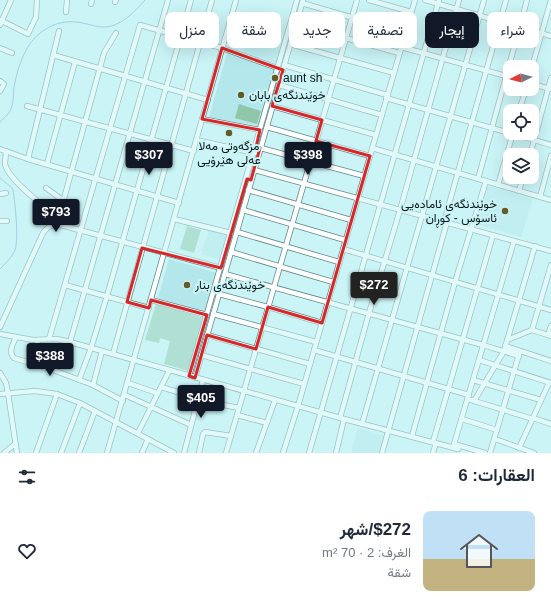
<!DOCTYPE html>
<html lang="ar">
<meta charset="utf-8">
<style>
body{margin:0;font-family:Helvetica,Vazirmatn,sans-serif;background:#f6f6f7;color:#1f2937;direction:rtl;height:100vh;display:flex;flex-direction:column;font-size:15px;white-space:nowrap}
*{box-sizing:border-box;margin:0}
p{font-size:13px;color:#747a83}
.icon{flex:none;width:22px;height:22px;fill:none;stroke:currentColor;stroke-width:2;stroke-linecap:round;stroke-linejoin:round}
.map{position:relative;height:453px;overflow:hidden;direction:ltr}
.drawer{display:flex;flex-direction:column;background:#fff;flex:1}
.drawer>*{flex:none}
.guide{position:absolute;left:12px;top:12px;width:527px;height:36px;direction:rtl;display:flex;gap:8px}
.needle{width:26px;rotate:264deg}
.buttons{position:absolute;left:503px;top:60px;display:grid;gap:8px}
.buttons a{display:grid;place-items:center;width:36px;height:36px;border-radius:8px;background:#fff;box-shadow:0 4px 16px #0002;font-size:20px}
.price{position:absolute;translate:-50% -34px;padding:0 9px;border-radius:4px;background:#111827;color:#fff;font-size:13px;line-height:26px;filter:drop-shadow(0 1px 2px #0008)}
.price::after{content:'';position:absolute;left:50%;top:24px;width:12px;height:9px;margin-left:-6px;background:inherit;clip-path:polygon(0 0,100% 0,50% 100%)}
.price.current{background:#222;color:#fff}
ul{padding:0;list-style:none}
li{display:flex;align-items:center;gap:12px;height:100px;padding:0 16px}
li+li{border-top:1px solid #e0e1e3}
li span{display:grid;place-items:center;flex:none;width:112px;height:80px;border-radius:8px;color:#555}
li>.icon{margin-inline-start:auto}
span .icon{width:48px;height:48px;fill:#fffc;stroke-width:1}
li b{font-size:17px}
h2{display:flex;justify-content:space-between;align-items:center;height:48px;padding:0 16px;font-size:17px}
.pill{padding:0 14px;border-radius:8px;background:#fff;box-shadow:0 4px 16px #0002;font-size:14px;line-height:36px}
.pill.current{background:#111827;color:#fff}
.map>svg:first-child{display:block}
</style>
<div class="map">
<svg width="551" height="453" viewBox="0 0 551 453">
<rect width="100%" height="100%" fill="#caf4f6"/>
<g fill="#b3e7eb">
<polygon points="252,27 283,38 276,64 243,52"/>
<polygon points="227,53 270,67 274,71 259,126 209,117"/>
<polygon points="488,186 533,199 521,237 477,224"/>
<polygon points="209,230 227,235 220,260 201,254"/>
<polygon points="169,259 217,273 206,312 158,298"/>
<polygon points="358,428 384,436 379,453 351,453"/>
</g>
<g fill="#8fc7a8">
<polygon points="239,104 261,111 257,124 235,118"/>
<polygon points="187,226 201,230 194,253 180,249"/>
<polygon points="156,304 204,318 189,371 164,364 170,341 160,338 159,343 145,340"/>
</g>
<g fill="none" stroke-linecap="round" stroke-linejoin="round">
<g stroke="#74a4c9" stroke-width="1">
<path d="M0,122c4,-4 8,-7 10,-11 4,-8 3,-16 4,-24 4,-21 12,-47 32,-58 12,-8 27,-9 41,-5 5,1 10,3 15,3 17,1 33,-15 43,-27"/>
<path d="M0,178l11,9 2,3c2,12 6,49 2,60 -3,7 -9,13 -15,19"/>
</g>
<g stroke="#61888b" stroke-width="6">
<g id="minor">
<polyline points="369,0 411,12"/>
<polyline points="425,0 551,36"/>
<polyline points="115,2 116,0"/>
<polyline points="302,3 405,33"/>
<polyline points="91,4 92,0"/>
<polyline points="66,12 67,0"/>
<polyline points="0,20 28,34 36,17 37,0"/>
<polyline points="296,24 399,53"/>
<polyline points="0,25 11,0"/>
<polyline points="290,44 394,73"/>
<polyline points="401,47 510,77"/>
<polyline points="0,48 12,53"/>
<polyline points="53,55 208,100"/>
<polyline points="284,65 387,95"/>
<polyline points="532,67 551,0"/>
<polyline points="0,81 4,84 0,91"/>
<polyline points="532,84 551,89"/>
<polyline points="279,85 382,115"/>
<polyline points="386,98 510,133"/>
<polyline points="27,106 194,151"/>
<polyline points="272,106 376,135"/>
<polyline points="519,111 526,89"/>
<polyline points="202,119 260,130"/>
<polyline points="267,127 370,156"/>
<polyline points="511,133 551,145"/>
<polyline points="196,140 255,153"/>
<polyline points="257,147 364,176"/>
<polyline points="372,148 551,200"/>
<polyline points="0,149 28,159 179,203"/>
<path d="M6,151c0,4 -1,9 -1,13 3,16 41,44 54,54"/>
<polyline points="530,155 551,78"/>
<polyline points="28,159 59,31"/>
<polyline points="47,164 75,62"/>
<polyline points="254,170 551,251"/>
<polyline points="478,179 527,0"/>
<polyline points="498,185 513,133"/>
<polyline points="46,188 64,201"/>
<polyline points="248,190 351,220"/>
<polyline points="519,191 523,177"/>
<polyline points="0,194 6,193"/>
<polyline points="540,197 551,156"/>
<polyline points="243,210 345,240"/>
<polyline points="174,219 231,233"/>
<polyline points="0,221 7,221"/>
<polyline points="444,222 506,0"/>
<polyline points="57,224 104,53 116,33"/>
<polyline points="237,232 339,262"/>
<polyline points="343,249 551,310"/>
<polyline points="231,252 333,282"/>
<polyline points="225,274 483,345 519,356"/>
<polyline points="65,285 149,308"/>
<polyline points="219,294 268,307 322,323"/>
<polyline points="151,300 207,315"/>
<polyline points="213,314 316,342"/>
<path d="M0,327l43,-94c4,-5 7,-8 14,-9l164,44"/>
<polyline points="532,330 551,265"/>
<polyline points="0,334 33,340 57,339 70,342 344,419 458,449"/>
<polyline points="207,335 310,364"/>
<polyline points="548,335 551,326"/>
<path d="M16,337c-3,7 -8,15 -2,21l39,12 40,15 30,16"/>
<polyline points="49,339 140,25 222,48 283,70"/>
<polyline points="507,340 532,330 551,336"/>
<polyline points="70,342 168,0"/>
<polyline points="505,346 551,361"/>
<polyline points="314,350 469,395"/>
<polyline points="113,354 212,0"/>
<polyline points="201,355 304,384"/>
<polyline points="479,360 551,383"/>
<polyline points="32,364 38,340"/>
<polyline points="0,373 6,383 8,393 17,453"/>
<polyline points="189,376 297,0"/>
<polyline points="195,378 303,0"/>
<polyline points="79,380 91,348 107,296 191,0"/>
<polyline points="473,380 541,400"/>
<polyline points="128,383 157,393"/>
<polyline points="93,385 102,351"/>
<polyline points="161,387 198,398"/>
<polyline points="0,394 35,391 57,394 80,403 174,453"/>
<polyline points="125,395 191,425"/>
<polyline points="198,400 239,408"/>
<polyline points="471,400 533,419"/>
<polyline points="474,401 504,351 535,246"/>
<polyline points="237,415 267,423"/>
<polyline points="340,418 369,313 400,210 459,0"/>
<polyline points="533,418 551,424"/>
<polyline points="462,419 497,430"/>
<polyline points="362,424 484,0"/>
<polyline points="138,433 169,371"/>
<polyline points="412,436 455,282 486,181"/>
<polyline points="495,439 534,453"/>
<polyline points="433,442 493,235"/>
<polyline points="454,444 485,453"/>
<polyline points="519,448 549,383"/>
<polyline points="458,449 454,446 454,444 514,241"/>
<polyline points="4,453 15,444"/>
<polyline points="36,453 57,394"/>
<polyline points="61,453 80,403"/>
<polyline points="79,453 95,411"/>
<polyline points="107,453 236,0"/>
<polyline points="142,453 148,439"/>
<polyline points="184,453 203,380"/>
<polyline points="199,453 203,434 205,432 231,436"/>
<polyline points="226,453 357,0"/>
<polyline points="256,453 275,400"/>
<polyline points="283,453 298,406 415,0"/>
<polyline points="309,453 439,0"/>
<polyline points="336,453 344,419"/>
<polyline points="382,453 447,222"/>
<polyline points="433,453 436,443"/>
<polyline points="490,453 520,351 507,351"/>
</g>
</g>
<use href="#minor" stroke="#fff" stroke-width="4.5"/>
</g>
<path d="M0 0H551V453H0ZM222,48l61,22 -11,36 50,14 -6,21 54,15 -48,167 -54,-16 -12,42 -49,-14 -12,43 -6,-2 18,-61 -56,-15 -2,8 -22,-6 15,-54 79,20 26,-89 4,1 9,-32 -4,-1 4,-17 -58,-11z" fill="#caf4f6" fill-opacity=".55" fill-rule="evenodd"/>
<path fill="none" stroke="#d62828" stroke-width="3" stroke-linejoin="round" d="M222,48l61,22 -11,36 50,14 -6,21 54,15 -48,167 -54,-16 -12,42 -49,-14 -12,43 -6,-2 18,-61 -56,-15 -2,8 -22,-6 15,-54 79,20 26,-89 4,1 9,-32 -4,-1 4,-17 -58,-11z"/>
<g fill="#655b28" stroke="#caf4f6" stroke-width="1.5">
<circle cx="275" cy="78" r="4"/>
<circle cx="241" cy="95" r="4"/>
<circle cx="229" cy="133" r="4"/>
<circle cx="505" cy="211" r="4"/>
<circle cx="187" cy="285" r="4"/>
</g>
<g text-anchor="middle" stroke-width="4" stroke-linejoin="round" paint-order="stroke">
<g font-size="12" fill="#051415" stroke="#caf4f6" text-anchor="start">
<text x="283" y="82">aunt sh</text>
<text x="249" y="99">خوێندنگەی بابان</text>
<text x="229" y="150" text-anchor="middle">مزگەوتی مەلا<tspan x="229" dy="14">عەلی هێرۆیی</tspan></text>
<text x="497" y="208" text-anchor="end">خوێندنگەی ئامادەیی<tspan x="497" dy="14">ئاسۆس - کوڕان</tspan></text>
<text x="195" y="289">خوێندنگەی بنار</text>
</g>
</g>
</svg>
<div class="buttons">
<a><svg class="needle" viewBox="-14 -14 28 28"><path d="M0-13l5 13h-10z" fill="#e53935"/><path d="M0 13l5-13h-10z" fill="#747a83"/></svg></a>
<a><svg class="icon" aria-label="locate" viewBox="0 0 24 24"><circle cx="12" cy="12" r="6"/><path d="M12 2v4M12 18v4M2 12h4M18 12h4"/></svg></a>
<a><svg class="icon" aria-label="layers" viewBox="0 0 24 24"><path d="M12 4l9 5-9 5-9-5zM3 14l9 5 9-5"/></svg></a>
</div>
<b class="price" style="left:149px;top:176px">$307</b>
<b class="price" style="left:308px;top:176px">$398</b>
<b class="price" style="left:56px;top:233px">$793</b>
<b class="price current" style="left:374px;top:306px">$272</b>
<b class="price" style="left:50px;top:377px">$388</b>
<b class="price" style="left:201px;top:419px">$405</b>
<div class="guide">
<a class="pill">شراء</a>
<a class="pill current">إيجار</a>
<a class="pill">تصفية</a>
<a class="pill">جديد</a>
<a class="pill">شقة</a>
<a class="pill">منزل</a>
</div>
</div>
<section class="drawer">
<h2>العقارات: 6<svg class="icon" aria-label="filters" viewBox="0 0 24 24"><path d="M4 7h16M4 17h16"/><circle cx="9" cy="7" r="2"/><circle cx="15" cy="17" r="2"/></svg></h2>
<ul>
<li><span style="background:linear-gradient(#bfe0f5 60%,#c2b280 0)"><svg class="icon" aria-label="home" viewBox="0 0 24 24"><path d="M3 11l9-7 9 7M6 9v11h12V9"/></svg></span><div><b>$272/شهر</b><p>الغرف: 2 · 70 m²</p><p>شقة</p></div><svg class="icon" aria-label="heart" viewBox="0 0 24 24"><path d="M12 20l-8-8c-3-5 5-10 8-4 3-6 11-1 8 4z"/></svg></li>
</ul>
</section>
